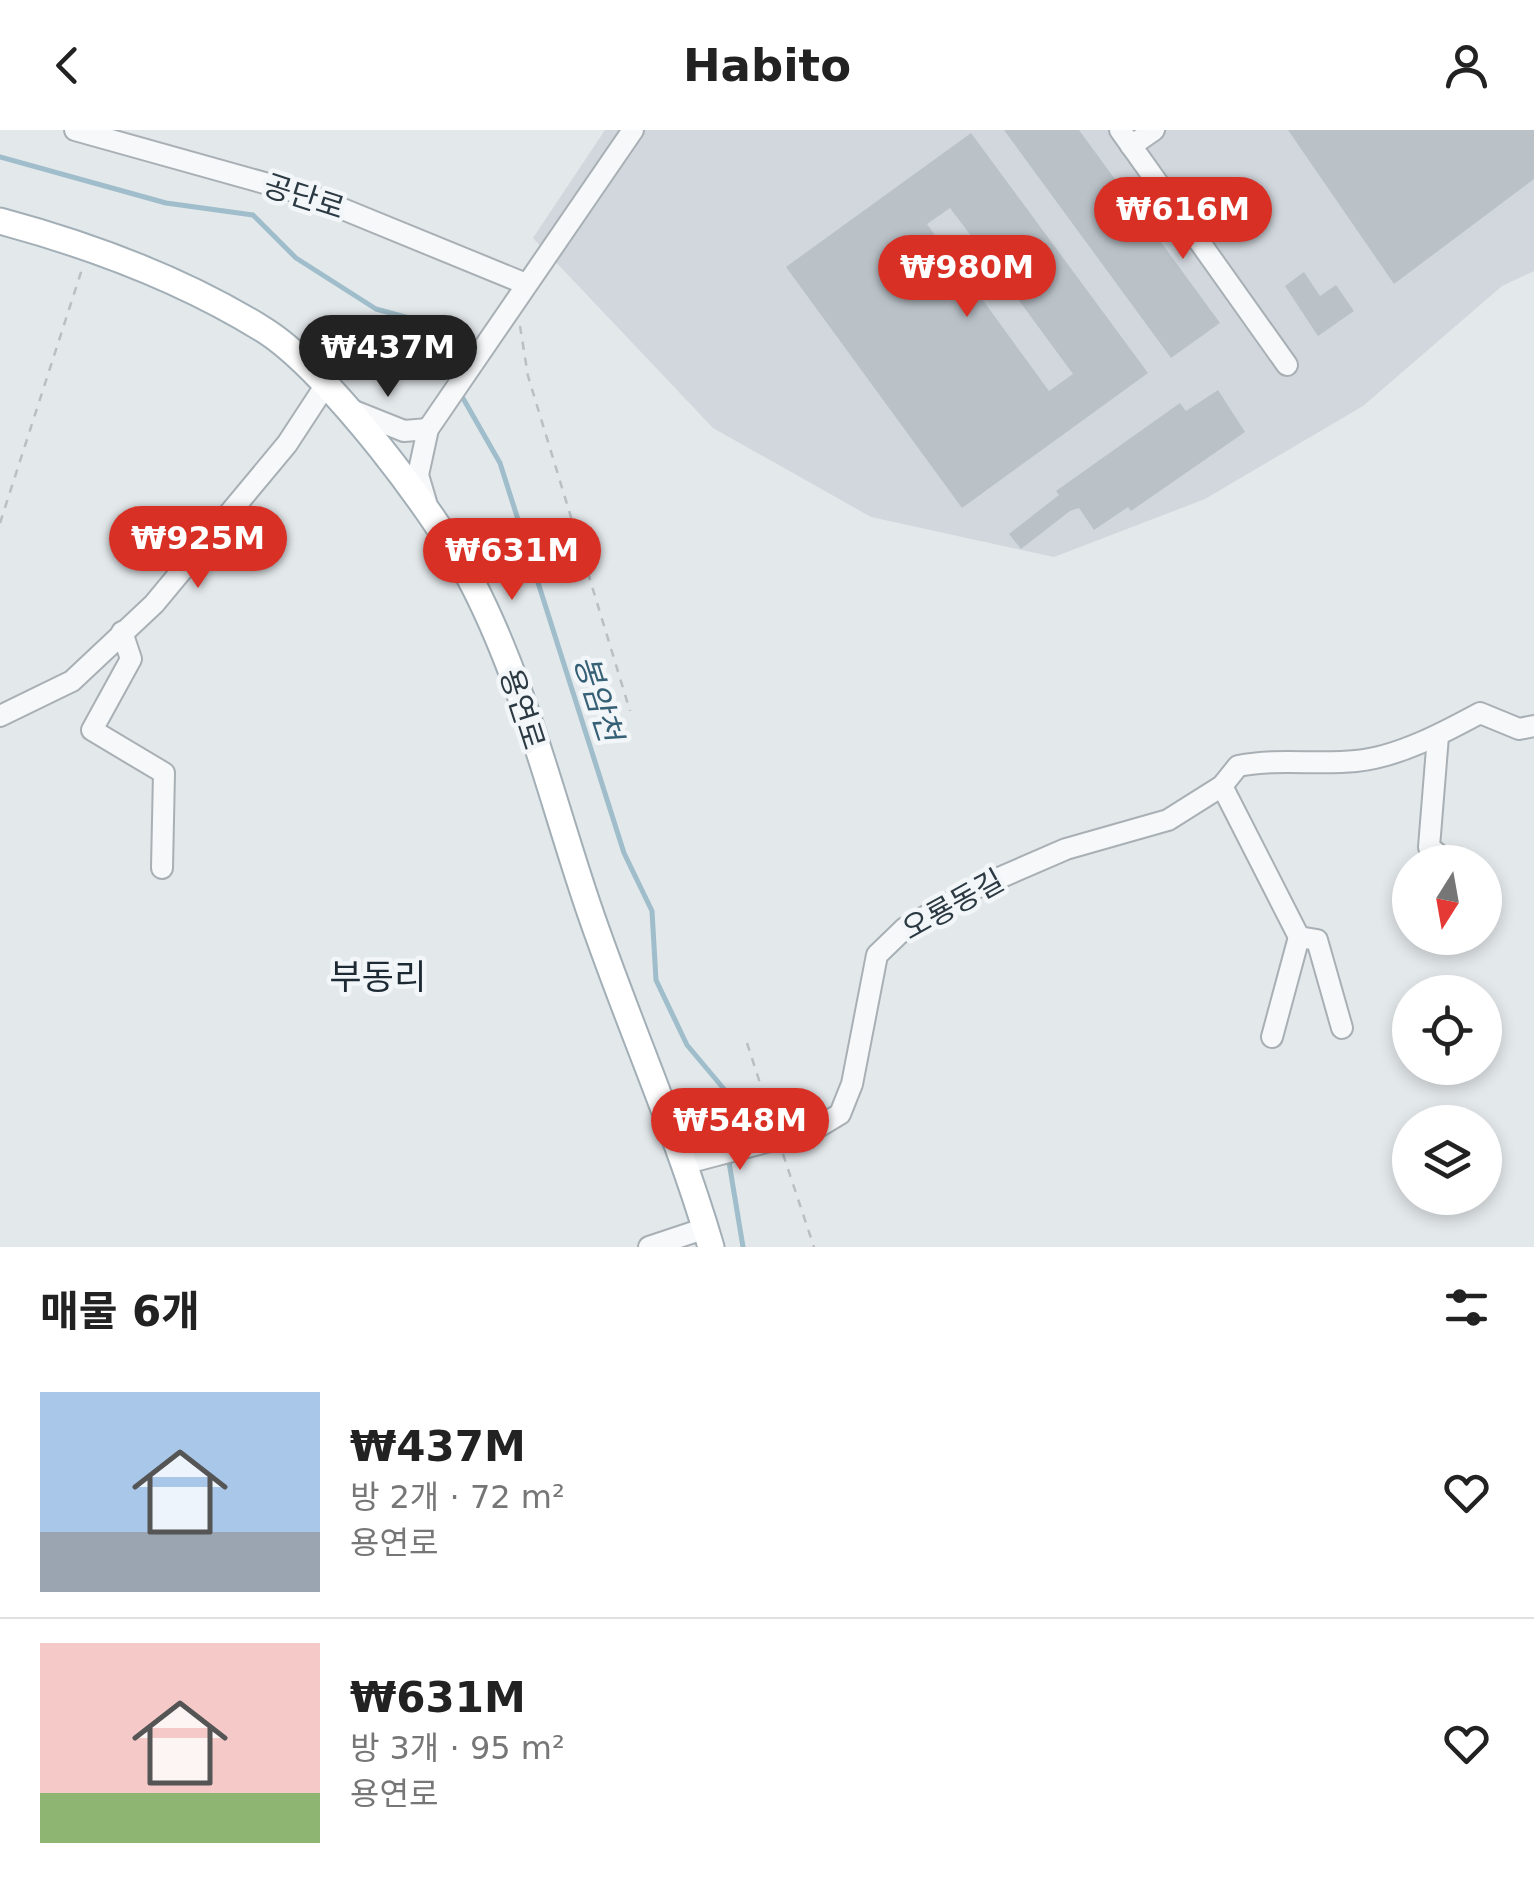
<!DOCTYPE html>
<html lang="ko">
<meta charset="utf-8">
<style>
body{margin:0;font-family:"DejaVu Sans","Noto Sans KR",sans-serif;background:#f6f6f6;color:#222;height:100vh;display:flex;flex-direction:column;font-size:38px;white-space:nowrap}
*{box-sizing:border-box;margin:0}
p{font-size:32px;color:#767676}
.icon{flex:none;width:55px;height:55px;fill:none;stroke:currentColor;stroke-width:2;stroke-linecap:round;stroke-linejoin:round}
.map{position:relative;height:1117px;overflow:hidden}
.sheet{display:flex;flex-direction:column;background:#fff;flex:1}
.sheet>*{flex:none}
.needle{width:65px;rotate:191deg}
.tools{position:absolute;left:1392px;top:715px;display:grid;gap:20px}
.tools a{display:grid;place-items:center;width:110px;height:110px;border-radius:50%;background:#fff;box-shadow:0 5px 15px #0003;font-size:50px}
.price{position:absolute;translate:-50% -85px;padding:0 22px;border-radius:35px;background:#d93025;color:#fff;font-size:32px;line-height:65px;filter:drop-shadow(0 2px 5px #0008)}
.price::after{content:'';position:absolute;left:50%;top:60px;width:30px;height:22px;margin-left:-15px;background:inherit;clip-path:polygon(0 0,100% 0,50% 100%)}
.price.current{background:#222;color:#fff}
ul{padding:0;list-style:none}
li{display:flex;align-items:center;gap:30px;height:250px;padding:0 40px}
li+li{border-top:2px solid #e0e0e0}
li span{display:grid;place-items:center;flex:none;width:280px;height:200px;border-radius:0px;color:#555}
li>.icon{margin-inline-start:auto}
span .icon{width:120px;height:120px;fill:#fffc;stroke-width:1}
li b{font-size:42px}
h2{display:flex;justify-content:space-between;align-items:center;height:120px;padding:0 40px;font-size:42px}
header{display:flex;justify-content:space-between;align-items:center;height:130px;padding:0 40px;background:#fff;font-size:45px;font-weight:600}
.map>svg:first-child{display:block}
</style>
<header><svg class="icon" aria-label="back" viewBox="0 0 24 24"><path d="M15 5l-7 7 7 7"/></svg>Habito<svg class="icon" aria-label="person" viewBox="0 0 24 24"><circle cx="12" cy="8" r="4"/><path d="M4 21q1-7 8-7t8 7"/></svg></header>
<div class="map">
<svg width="1534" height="1117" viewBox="0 0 1534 1117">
<rect width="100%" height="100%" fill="#e3e8eb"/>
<polygon fill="#d1d7dd" points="605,0 1534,0 1534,141 1502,156 1363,276 1205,369 1054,427 871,387 713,298 533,108"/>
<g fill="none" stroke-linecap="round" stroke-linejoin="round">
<g stroke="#9fbdca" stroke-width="5">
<polyline points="0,27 166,73 253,85 296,128 376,179 420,191 453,249"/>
<polyline points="460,263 500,333 624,723 652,781 656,850 687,915 724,959 727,1015"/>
<polyline points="728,1026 743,1117"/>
</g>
</g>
<g fill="#bac2c8" fill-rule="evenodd">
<polygon points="1004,0 1079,0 1220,193 1171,228"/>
<polygon points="1288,0 1534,0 1534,49 1394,154"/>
<path d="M971,3l177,240 -186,135 -176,-241zM950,78l25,33 -24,17 -24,-34zM992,134l81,110 -24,17 -80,-110z"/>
<polygon points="1304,142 1320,166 1336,155 1354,181 1318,206 1285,156"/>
<polygon points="1218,260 1245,302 1131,381 1128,377 1094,400 1079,378 1070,381 1021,419 1009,404 1059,365 1056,361 1180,273 1186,281"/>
</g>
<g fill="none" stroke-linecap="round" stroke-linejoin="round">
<g stroke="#a8b0b5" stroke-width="24">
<g id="minor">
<polyline points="75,0 311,66 526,154"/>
<polyline points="1120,0 1287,235"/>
<polyline points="1131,16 1154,0"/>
<polyline points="354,281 404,301 428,299"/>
<polyline points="426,372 418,345 428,299 633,0"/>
<polyline points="122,502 131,529 92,600 164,643 162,738"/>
<polyline points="0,586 72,551 154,474 287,314 325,256"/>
<polyline points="1438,606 1429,717 1448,732"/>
<path d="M1222,656l16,-20c40,-8 78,-1 118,-5 42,-4 87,-28 124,-48l39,16 15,-3"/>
<polyline points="1272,907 1299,807"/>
<polyline points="687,1033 815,999 840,984 852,954 877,825 905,798 976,758 1066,719 1168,690 1222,656 1299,807 1317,810 1342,898"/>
<polyline points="649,1117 706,1098"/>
</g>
</g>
<g stroke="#a3afb6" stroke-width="29">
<path id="major" d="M0,91c93,25 182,58 264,109 64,40 176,188 210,256 51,100 78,214 114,320 39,115 89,225 123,341"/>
</g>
<g stroke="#b9bfc2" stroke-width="2.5" stroke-dasharray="8 8" stroke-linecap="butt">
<polyline points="520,196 528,246 630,581"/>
<polyline points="0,393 83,136"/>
<polyline points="747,913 773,993"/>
<polyline points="783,1024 814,1117"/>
</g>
<use href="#minor" stroke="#f6f8f9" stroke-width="20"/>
<use href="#major" stroke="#fff" stroke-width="25"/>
</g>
<g text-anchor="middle" stroke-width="9" stroke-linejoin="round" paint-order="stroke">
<g font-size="30" fill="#2b3943" stroke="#f3f6f8">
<text transform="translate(304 67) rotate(18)" y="10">공단로</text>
<text transform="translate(522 579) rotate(72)" y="10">용연로</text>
<text transform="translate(953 775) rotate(-29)" y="10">오룡동길</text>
</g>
<g font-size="32" font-style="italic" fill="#366076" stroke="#f3f6f8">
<text transform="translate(598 568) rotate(72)" y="11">봉암천</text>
</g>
<g font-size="35" fill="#1d2a34" stroke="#f3f6f8">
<text x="378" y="859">부동리</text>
</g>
</g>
</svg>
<div class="tools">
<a><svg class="needle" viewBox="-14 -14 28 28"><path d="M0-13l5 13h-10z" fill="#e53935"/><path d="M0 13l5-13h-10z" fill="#767676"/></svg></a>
<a><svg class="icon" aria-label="locate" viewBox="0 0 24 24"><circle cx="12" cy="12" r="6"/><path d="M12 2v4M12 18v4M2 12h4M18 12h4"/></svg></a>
<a><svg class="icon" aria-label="layers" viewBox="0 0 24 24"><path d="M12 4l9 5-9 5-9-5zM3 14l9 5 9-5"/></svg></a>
</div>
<b class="price" style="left:1183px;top:132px">₩616M</b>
<b class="price" style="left:967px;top:190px">₩980M</b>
<b class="price current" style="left:388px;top:270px">₩437M</b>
<b class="price" style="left:198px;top:461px">₩925M</b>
<b class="price" style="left:512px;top:473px">₩631M</b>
<b class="price" style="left:740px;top:1043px">₩548M</b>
</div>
<section class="sheet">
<h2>매물 6개<svg class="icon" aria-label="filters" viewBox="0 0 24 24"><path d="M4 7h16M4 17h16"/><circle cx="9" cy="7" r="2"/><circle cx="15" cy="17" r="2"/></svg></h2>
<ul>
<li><span style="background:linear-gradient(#a9c7e8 70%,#9aa5b1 0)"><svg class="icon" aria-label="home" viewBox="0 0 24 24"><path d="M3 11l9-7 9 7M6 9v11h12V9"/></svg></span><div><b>₩437M</b><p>방 2개 · 72 m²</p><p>용연로</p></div><svg class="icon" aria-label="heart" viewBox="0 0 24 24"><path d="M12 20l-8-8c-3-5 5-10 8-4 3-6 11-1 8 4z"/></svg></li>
<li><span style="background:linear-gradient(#f6c9c9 75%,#8fb573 0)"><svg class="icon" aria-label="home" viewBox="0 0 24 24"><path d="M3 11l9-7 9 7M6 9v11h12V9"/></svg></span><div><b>₩631M</b><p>방 3개 · 95 m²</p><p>용연로</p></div><svg class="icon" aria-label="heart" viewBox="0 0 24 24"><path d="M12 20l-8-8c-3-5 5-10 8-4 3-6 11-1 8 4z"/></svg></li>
</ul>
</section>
